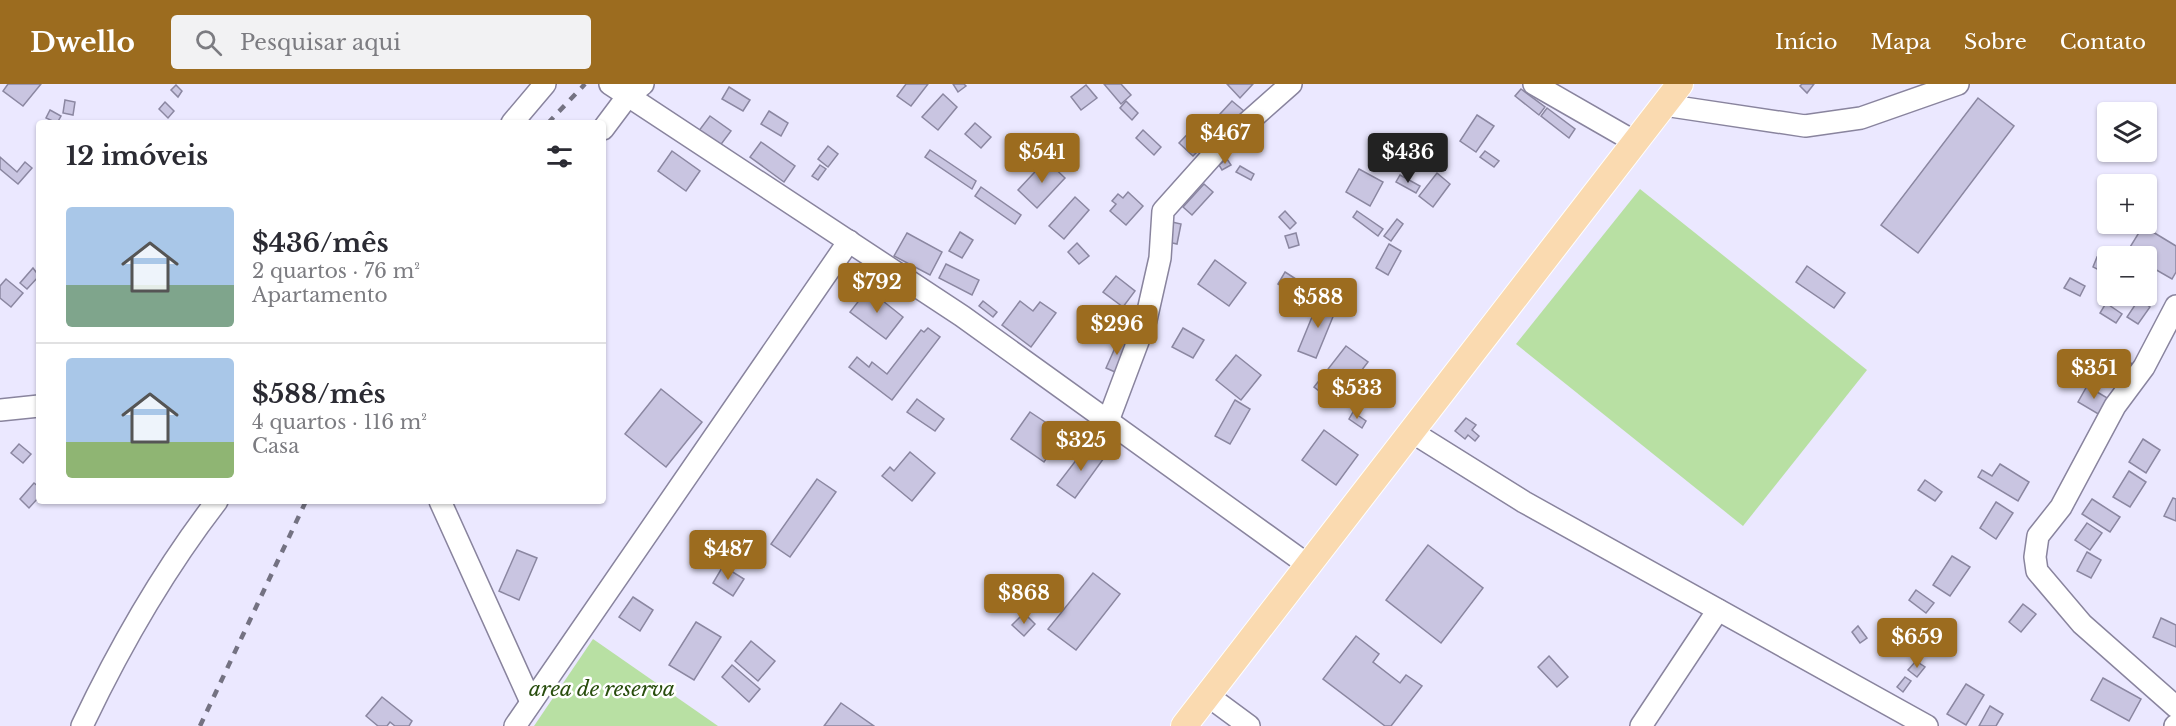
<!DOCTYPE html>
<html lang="pt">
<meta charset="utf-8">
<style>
body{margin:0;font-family:"Libre Baskerville",serif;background:#f2f2f3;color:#2b2b33;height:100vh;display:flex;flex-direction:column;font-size:22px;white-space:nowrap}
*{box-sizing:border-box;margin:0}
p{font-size:20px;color:#7c7c81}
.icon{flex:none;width:33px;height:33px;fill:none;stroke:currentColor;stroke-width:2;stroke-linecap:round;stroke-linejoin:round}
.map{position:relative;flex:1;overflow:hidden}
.panel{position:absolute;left:36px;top:36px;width:570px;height:384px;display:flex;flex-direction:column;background:#fff;border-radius:6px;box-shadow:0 2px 4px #0004}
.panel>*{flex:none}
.fabs{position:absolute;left:2097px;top:18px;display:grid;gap:12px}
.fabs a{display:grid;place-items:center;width:60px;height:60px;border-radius:6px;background:#fff;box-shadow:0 2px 4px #0004;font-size:30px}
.price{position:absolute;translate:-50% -51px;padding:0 14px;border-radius:6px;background:#9c6c1f;color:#fff;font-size:20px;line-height:39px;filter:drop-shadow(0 2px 3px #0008)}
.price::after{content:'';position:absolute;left:50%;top:36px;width:18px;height:14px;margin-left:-9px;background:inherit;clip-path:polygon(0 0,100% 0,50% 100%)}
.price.active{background:#222;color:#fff}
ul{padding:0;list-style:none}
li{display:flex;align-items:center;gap:18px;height:150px;padding:0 30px}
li+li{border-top:2px solid #e1e1e2}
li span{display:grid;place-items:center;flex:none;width:168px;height:120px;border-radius:6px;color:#555}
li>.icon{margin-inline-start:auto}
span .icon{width:72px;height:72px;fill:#fffc;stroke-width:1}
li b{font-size:26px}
h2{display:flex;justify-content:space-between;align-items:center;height:72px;padding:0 30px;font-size:26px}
header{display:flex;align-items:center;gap:36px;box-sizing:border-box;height:84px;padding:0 30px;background:#9c6c1f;color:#fff}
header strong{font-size:28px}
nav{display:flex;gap:33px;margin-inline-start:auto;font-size:21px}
.search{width:420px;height:54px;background:#f2f2f3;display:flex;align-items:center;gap:15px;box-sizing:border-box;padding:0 21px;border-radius:6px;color:#7c7c81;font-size:22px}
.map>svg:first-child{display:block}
</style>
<header>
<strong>Dwello</strong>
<div class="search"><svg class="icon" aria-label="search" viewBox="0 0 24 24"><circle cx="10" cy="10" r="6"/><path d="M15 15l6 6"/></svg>Pesquisar aqui</div>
<nav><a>Início</a><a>Mapa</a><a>Sobre</a><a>Contato</a></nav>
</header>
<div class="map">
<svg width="2176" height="642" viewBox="0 0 2176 642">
<rect width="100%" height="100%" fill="#ebe8ff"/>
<g fill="#b8e0a3">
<polygon points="1640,105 1867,286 1743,442 1516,260"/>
<polygon points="593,555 718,642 534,642"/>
</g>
<g fill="#c9c5e1" stroke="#8b87a1" stroke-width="1.5">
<polygon points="8,0 41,0 23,22 3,7"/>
<polygon points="906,0 928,0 911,22 897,12"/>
<polygon points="953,0 964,0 966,2 958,8"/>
<polygon points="1104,0 1121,0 1131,11 1121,20"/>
<polygon points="1227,0 1253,0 1240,14"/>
<polygon points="1802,0 1814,0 1807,9 1800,2"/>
<polygon points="176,1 182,7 178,13 171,6"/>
<polygon points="1086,1 1097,14 1081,26 1071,13"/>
<polygon points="729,3 750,16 743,27 722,15"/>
<polygon points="1521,5 1545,23 1539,31 1515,12"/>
<polygon points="943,10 957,23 938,46 922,33"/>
<polygon points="1978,14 2014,42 1918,169 1881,141"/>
<polygon points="65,16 75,18 73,31 63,29"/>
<polygon points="1126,17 1138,29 1132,36 1120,24"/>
<polygon points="1232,17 1244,27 1232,40 1220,30"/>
<polygon points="165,18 174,27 168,34 159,25"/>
<polygon points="1547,24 1575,45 1569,54 1541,32"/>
<polygon points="50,26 61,32 57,39 46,34"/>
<polygon points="769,27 788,39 781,52 761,40"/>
<polygon points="1477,31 1494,42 1476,68 1460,57"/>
<polygon points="710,32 731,47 719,63 698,48"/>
<polygon points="1202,35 1216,49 1193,72 1179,59"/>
<polygon points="975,39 991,53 981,64 965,50"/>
<polygon points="1143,46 1161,63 1154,71 1136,54"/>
<polygon points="761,58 795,82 784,98 750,73"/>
<polygon points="828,62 838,70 828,83 818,75"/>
<polygon points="930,66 976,97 972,105 925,73"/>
<polygon points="672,67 700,87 686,107 658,87"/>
<polygon points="1485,67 1499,77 1494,83 1480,73"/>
<polygon points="0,73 17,88 25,78 32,84 18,100 0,85"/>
<polygon points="1227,75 1231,81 1222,86 1219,81"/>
<polygon points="1046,76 1065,94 1037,124 1018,106"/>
<polygon points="820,81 826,85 818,96 812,92"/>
<polygon points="1240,82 1254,90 1251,96 1236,88"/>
<polygon points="1359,85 1383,98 1370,122 1346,108"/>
<polygon points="1437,89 1450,100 1433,123 1419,112"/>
<polygon points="1400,91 1420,102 1416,109 1396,98"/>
<polygon points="1204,100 1213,108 1192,131 1183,123"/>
<polygon points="981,103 1021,131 1015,140 975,112"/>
<polygon points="1128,108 1143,122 1126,141 1110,127 1116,120 1112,117 1118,110 1123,114"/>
<polygon points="1075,113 1089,126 1064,155 1049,142"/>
<polygon points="1285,127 1296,139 1290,145 1279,133"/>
<polygon points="1357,127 1383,145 1378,152 1353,133"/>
<polygon points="1397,135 1403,140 1391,157 1384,152"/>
<polygon points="1172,138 1181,140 1177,160 1168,158"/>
<polygon points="2143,142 2176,162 2176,188 2172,195 2146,180 2146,172 2134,172 2127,168"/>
<polygon points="960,148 973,156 962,174 949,167"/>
<polygon points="907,149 942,168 930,191 894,172"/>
<polygon points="1296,149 1299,161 1289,164 1285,152"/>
<polygon points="1077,159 1089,172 1079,180 1068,168"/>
<polygon points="1389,160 1401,167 1388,191 1376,184"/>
<polygon points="2097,173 2105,177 2101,187 2093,183"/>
<polygon points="1215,176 1246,199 1229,222 1198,200"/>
<polygon points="946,180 979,196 972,211 939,194"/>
<polygon points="1807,182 1845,209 1834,224 1796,198"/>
<polygon points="33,184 39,192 27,205 20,199"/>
<polygon points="1285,188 1296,195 1289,207 1278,200"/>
<polygon points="1116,192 1135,207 1123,223 1103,208"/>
<polygon points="2070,194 2085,202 2080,212 2064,204"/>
<polygon points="6,195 23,209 11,223 0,214 0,202"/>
<polygon points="868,205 903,233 886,255 850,228"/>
<polygon points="2139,215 2150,223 2138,240 2127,233"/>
<polygon points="1319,216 1337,223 1316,274 1298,267"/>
<polygon points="983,217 997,228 993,233 979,222"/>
<polygon points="1020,217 1033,227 1040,218 1056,229 1031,263 1002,241"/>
<polygon points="2106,219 2122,230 2116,239 2100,229"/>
<polygon points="928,244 940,253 892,316 849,283 857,273 869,283 872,278 887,290 921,246 924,248"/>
<polygon points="1183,244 1204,256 1193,274 1172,263"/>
<polygon points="1119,255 1128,259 1115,288 1106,284"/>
<polygon points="1346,262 1368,278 1336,320 1314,303"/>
<polygon points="1236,271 1261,291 1241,316 1216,296"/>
<polygon points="2123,273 2132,280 2125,289 2116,282"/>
<polygon points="2087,302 2109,315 2100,331 2078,318"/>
<polygon points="661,305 702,338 666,383 625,350"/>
<polygon points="917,315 944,335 935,347 907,328"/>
<polygon points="1235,316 1250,325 1230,360 1215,352"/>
<polygon points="1030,328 1063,350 1044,378 1011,355"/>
<polygon points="1353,328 1366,337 1362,344 1349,335"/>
<polygon points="1466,334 1476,341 1472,346 1479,352 1475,357 1468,351 1465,355 1455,347"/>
<polygon points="1324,346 1358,371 1336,401 1302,376"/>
<polygon points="2143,355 2160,366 2146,389 2129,378"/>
<polygon points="19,360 31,370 23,379 11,369"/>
<polygon points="1087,362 1104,374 1075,414 1057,401"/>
<polygon points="910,368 935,389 912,417 882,392 890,383 894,387"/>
<polygon points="2000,380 2029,398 2018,417 1978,393 1982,386 1992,392"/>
<polygon points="2129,387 2146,398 2130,423 2113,413"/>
<polygon points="817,395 836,408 790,473 771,460"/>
<polygon points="1925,396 1942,408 1935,417 1918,406"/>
<polygon points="34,399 39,403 39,413 29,424 20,415"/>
<polygon points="2173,414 2176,415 2176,437 2164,432"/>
<polygon points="2092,415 2120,433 2110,448 2082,430"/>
<polygon points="1996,418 2013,429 1996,455 1980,444"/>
<polygon points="2087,439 2102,449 2090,466 2075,456"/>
<polygon points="1428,461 1483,504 1441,559 1386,516"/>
<polygon points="517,466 537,474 519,516 499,507"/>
<polygon points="2087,468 2101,476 2091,494 2077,487"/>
<polygon points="1952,472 1970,483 1950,512 1933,501"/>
<polygon points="723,482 744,495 733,512 713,499"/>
<polygon points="1093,489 1120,510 1076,566 1048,545"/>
<polygon points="1916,506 1934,519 1926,529 1909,516"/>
<polygon points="633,513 653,526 640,547 619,533"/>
<polygon points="2023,520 2036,530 2021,548 2009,538"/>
<polygon points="1024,529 1035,540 1024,552 1012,541"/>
<polygon points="2161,534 2176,541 2176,563 2153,553"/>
<polygon points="1917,535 1932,547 1912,573 1897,561"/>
<polygon points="696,538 721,553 694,596 669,581"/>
<polygon points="1858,542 1867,554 1860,559 1852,548"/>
<polygon points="1356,552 1379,570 1373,578 1400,599 1406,591 1422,602 1391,642 1385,642 1323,595"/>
<polygon points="751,557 775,577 758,597 735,577"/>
<polygon points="1549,572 1568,593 1557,603 1538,583"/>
<polygon points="1916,577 1925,583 1917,593 1908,586"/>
<polygon points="732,581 760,605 749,618 722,593"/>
<polygon points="1905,593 1911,597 1903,608 1897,603"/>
<polygon points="2103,594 2141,615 2129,637 2091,616"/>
<polygon points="1966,600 1984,611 1966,641 1947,630"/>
<polygon points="382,613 412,637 409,642 395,642 390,638 387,642 378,642 366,632"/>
<polygon points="841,619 874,642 824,642"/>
<polygon points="1990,622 2003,630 1996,642 1979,642"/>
</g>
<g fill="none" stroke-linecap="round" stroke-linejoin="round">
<g stroke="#89849e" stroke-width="24">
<g id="minor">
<polyline points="610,0 962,232 1308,481"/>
<polyline points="1534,0 1635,58"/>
<polyline points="1664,21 1805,42 1861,34 1958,0"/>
<polyline points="512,39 545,0"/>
<polyline points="603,45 627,13 643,0"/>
<polyline points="2176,222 2144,283 2115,322 2061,423 2038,452 2035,473 2037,487 2082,540 2176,623"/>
<polyline points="0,326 39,322"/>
<polyline points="1108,337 1146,236 1160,174 1163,127 1222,61 1291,0"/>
<polyline points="1412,348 1524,418 1927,642"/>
<polyline points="440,417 531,618"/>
<polyline points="1207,611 1249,642"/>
<path d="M82,642c38,-80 81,-155 135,-225"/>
<polyline points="515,642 849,157"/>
<polyline points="1641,642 1718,526"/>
<polyline points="2175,642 2176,641"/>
</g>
</g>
<g stroke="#fff" stroke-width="28">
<polyline id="major" points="1184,642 1680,0"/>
</g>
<use href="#minor" stroke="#fff" stroke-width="21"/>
<use href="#major" stroke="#fadab0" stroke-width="26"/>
<g stroke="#747282" stroke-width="4.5" stroke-dasharray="8 8" stroke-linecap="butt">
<polyline points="548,39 585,0"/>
<polyline points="200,642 306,417"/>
</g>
</g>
<g text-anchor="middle" stroke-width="5" stroke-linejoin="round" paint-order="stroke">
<g font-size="21" font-style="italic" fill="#284d0d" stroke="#fff">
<text x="602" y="612">area de reserva</text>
</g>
</g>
</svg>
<div class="fabs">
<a><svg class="icon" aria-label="layers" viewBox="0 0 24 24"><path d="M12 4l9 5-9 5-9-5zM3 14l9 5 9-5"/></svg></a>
<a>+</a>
<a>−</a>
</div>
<b class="price" style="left:1225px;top:81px">$467</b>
<b class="price" style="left:1042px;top:100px">$541</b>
<b class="price active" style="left:1408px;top:100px">$436</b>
<b class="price" style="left:877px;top:230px">$792</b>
<b class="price" style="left:1318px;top:245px">$588</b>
<b class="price" style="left:1117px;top:272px">$296</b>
<b class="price" style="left:2094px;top:316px">$351</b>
<b class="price" style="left:1357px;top:336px">$533</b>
<b class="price" style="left:1081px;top:388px">$325</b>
<b class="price" style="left:728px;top:497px">$487</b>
<b class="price" style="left:1024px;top:541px">$868</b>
<b class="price" style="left:1917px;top:585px">$659</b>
<section class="panel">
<h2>12 imóveis<svg class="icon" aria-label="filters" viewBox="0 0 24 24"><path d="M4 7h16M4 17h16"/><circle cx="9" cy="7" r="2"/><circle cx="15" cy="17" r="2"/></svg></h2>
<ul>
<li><span style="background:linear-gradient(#a9c7e8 65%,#7fa58c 0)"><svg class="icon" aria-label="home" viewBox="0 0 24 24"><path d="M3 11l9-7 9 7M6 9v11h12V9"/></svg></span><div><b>$436/mês</b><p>2 quartos · 76 m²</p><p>Apartamento</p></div></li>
<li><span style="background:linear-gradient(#a9c7e8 70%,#8fb573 0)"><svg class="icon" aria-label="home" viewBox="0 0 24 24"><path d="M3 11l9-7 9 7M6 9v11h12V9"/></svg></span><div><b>$588/mês</b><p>4 quartos · 116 m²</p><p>Casa</p></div></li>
</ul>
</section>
</div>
